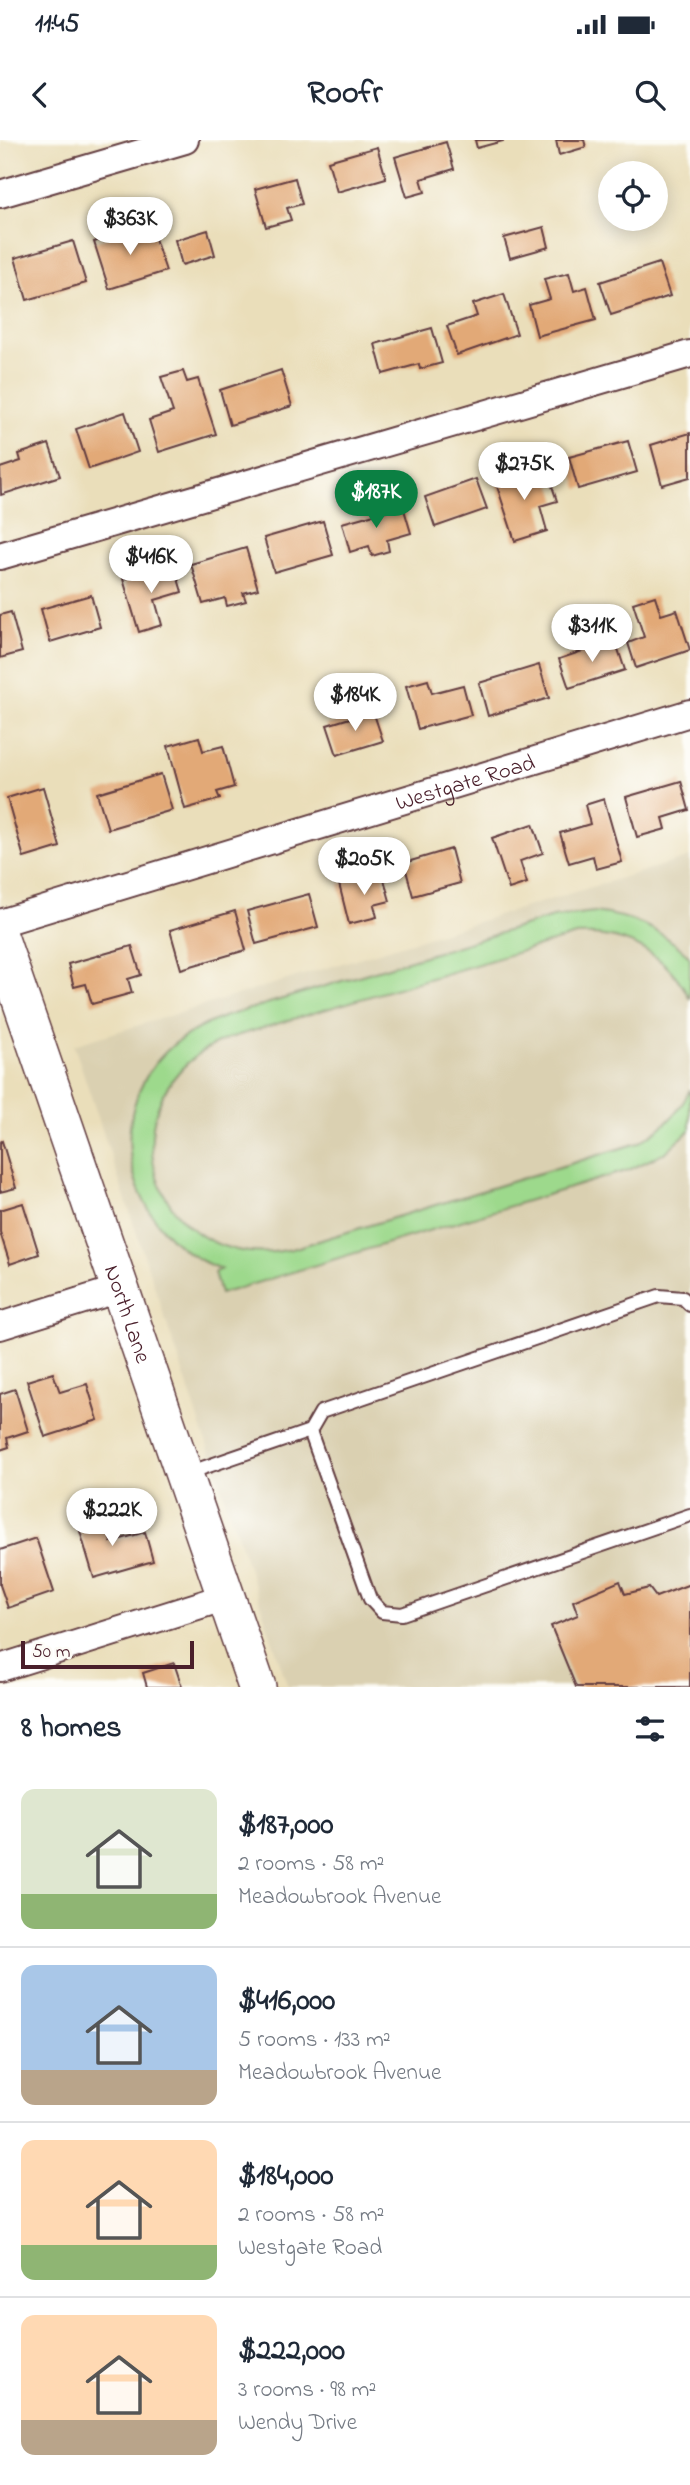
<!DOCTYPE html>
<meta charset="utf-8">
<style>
body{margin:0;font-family:"Indie Flower",sans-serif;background:#f6f6f7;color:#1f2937;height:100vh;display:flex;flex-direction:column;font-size:26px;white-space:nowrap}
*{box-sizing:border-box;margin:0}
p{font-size:23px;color:#747a83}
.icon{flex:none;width:38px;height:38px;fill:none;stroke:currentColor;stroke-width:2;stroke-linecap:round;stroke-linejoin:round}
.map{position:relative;height:1547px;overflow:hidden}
.details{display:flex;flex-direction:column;background:#fff;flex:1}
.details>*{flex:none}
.controls{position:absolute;left:598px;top:21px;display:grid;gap:14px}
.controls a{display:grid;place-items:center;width:70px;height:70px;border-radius:50%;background:#fff;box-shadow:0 4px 18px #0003;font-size:35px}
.scale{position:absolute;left:21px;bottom:18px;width:173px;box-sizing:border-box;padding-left:7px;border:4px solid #4a1f2b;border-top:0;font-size:19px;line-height:24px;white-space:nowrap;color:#4a1f2b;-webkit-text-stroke:5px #fdfcf7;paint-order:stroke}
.price{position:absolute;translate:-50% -60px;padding:0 16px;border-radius:24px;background:#fff;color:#222;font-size:23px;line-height:46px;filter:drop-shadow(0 2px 4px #0008)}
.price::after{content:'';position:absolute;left:50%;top:42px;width:21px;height:16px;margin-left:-10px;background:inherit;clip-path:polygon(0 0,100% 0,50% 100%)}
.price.active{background:#0b8043;color:#fff}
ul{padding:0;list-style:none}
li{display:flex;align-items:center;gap:21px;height:175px;padding:0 21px}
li+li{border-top:2px solid #e0e1e3}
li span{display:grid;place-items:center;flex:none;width:196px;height:140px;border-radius:14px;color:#555}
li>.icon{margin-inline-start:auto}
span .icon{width:84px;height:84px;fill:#fffc;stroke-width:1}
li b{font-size:30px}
h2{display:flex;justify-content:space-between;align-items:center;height:84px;padding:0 21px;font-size:30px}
.status{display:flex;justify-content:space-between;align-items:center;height:49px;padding:0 35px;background:#fff;direction:ltr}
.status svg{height:19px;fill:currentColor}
header{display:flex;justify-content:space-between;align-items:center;height:91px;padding:0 21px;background:#fff;font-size:32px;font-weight:800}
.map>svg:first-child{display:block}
</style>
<div class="status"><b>11:45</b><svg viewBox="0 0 49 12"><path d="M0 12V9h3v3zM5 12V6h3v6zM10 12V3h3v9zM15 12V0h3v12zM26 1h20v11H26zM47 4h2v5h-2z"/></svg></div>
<header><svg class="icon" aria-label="back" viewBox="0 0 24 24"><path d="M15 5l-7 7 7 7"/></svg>Roofr<svg class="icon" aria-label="search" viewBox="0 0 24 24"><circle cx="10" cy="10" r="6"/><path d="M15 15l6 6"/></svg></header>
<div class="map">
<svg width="690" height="1547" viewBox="0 0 690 1547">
<rect width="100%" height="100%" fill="#fdfcf7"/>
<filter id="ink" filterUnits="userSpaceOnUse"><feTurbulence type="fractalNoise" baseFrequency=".0143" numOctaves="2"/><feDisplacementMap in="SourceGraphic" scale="14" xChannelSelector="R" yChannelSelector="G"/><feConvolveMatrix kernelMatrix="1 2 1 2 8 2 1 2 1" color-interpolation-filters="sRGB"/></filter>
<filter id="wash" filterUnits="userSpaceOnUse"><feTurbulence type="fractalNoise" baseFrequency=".00686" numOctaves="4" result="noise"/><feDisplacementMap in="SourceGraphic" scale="28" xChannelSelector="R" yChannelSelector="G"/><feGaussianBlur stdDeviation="1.57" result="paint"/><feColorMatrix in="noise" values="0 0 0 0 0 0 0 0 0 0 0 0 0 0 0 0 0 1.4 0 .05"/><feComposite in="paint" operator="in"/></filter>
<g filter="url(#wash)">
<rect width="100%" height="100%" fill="#eadeba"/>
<polygon fill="#dad0b1" points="690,717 690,1547 288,1547 74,905"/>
<path fill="#9dd98c" stroke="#747c5c" stroke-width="2" d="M594,772c37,4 64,16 92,41l4,5v41c-22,-45 -65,-67 -114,-64l-347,103c-136,54 -78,242 63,211l346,-106c22,-13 42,-29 52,-54v41l-24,22 -37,18 -409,124 -6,-22 7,-3c-92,-32 -126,-155 -49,-223 15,-13 32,-21 51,-29l330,-100z"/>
<g id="blocks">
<g fill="#e2a977">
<polygon points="475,0 503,0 503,1 477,8"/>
<polygon points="556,0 584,0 586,7 559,15"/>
<polygon points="446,2 454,29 421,39 425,52 407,57 395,17"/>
<polygon points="377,7 386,38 337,52 328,21"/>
<polygon points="295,38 302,64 287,68 291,80 266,87 255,49"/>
<polygon points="150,84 166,131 109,149 94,102"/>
<polygon points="544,87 549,107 510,118 504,98"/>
<polygon points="208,90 215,115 182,125 175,100"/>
<polygon points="73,101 86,143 27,160 15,118"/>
<polygon points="659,123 670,156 611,175 600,142"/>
<polygon points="569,133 574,151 587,147 596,180 537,196 529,165 550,159 544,139"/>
<polygon points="504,154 517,194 457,215 447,186 477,176 473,164"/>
<polygon points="432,188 442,223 420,229 419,224 383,234 375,204"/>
<polygon points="281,230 292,266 230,285 220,250"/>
<polygon points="183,231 187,242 198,239 216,294 159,312 149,280 173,272 161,237"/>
<polygon points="125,272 138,312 89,329 76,289"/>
<polygon points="690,293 690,337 662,345 651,305"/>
<polygon points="628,301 637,332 578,349 569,317"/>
<polygon points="49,304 60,336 1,355 0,328 21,321 19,314"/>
<polygon points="516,327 521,343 548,334 557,361 540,366 547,391 515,401 493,334"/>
<polygon points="476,339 487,369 435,387 425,357"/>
<polygon points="403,366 411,393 387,400 389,411 372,416 369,406 350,412 342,383"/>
<polygon points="323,381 333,415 274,432 264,398"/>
<polygon points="246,408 258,449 243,453 246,461 227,466 225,458 203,464 191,424"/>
<polygon points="174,425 182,452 155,460 162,485 139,492 123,439"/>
<polygon points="91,455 100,487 50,502 41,469"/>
<polygon points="655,456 661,475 677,470 690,510 636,528 628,503 644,497 633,463"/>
<polygon points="11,472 22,512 0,518 0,475"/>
<polygon points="615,500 625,530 569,548 559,519"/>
<polygon points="539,525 549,558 488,576 479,543"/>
<polygon points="428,540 432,553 463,545 471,575 418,589 406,546"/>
<polygon points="373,571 383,601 337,615 327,585"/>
<polygon points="199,597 203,611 223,606 234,647 217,652 220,659 185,669 168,606"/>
<polygon points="161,634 172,670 108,689 97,653"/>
<polygon points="681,641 689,670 663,678 666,689 637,697 626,657"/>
<polygon points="43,647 60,707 24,718 7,658"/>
<polygon points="604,659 622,722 596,729 593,716 569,723 560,693 590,684 585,665"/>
<polygon points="533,684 543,713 520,721 527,743 509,749 492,698"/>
<polygon points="451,709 460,743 413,756 404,723"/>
<polygon points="382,732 390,761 374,765 377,777 349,784 339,744"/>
<polygon points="309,754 318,787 256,804 247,771"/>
<polygon points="235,771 246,810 181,829 170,790"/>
<polygon points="132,806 141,835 128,839 132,853 92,864 86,844 74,847 68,824"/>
<polygon points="2,1001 16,1048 0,1052 0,1002"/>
<polygon points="23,1063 39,1114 10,1124 0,1092 0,1070"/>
<polygon points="53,1233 60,1252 87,1244 98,1280 45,1297 27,1241"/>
<polygon points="15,1249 28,1291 7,1298 9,1307 0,1310 0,1254"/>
<polygon points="103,1373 111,1402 145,1392 153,1421 94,1438 77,1381"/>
<polygon points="36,1398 54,1452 8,1468 0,1445 0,1410"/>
<polygon points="620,1441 625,1454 649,1448 656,1457 690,1444 690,1547 576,1547 551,1486 578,1475 573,1461"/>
<polygon points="174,1523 182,1547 147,1547 143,1533"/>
</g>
</g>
</g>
<g filter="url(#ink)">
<use href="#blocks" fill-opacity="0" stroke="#623c40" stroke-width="2"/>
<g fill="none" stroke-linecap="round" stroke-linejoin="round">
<g stroke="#623c40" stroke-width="16">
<g id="lane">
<polyline points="310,1291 370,1459 382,1472 402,1474 690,1375"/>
<polyline points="185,1334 310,1291 321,1272 659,1156 683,1158 690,1165"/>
</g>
</g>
<g stroke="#623c40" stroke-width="30">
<g id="street">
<polyline points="0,54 185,0"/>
<polyline points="0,416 690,214"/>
<path id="s1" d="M0,783l690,-210"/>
<polyline points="0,1186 122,1148"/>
<polyline points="0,1528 226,1457"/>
</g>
</g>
<g stroke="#623c40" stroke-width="40">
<g id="secondary">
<path id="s2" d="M0,799l257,748"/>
</g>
</g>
<use href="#lane" stroke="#fff" stroke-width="12"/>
<use href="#street" stroke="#fff" stroke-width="26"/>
<use href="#secondary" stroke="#fff" stroke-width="37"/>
</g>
</g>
<g text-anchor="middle" stroke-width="5" stroke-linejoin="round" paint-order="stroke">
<g font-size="23" fill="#4a1f2b" stroke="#fdfcf7">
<text dy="8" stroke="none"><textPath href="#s1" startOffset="486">Westgate Road</textPath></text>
<text dy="8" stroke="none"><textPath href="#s2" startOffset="396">North Lane</textPath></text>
</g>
</g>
</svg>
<div class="controls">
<a><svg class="icon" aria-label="locate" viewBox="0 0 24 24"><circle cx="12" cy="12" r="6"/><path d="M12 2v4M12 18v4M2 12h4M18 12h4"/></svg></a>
</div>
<div class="scale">50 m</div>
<b class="price" style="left:130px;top:117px">$363K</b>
<b class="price" style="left:524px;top:362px">$275K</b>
<b class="price active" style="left:376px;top:390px">$187K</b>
<b class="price" style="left:151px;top:455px">$416K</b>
<b class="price" style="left:592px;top:524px">$311K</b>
<b class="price" style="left:355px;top:593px">$184K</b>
<b class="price" style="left:364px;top:757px">$205K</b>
<b class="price" style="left:112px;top:1408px">$222K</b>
</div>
<section class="details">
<h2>8 homes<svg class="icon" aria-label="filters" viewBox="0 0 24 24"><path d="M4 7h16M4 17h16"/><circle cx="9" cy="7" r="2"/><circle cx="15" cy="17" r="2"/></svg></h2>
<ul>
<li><span style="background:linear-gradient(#dfe7d0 75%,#8fb573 0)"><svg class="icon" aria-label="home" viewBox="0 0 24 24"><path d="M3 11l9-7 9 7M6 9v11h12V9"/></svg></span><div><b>$187,000</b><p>2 rooms · 58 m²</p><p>Meadowbrook Avenue</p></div></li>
<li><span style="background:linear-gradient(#a9c7e8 75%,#b9a48a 0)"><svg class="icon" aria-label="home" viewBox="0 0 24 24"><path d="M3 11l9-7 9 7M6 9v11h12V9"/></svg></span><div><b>$416,000</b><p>5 rooms · 133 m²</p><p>Meadowbrook Avenue</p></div></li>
<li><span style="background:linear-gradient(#ffd9b3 75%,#8fb573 0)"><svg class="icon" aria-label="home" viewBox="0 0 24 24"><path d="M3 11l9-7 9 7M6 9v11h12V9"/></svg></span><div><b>$184,000</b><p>2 rooms · 58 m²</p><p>Westgate Road</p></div></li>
<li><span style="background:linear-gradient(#ffd9b3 75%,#b9a48a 0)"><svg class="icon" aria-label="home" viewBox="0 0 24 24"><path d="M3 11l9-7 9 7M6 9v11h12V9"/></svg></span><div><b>$222,000</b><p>3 rooms · 98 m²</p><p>Wendy Drive</p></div></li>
</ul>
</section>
